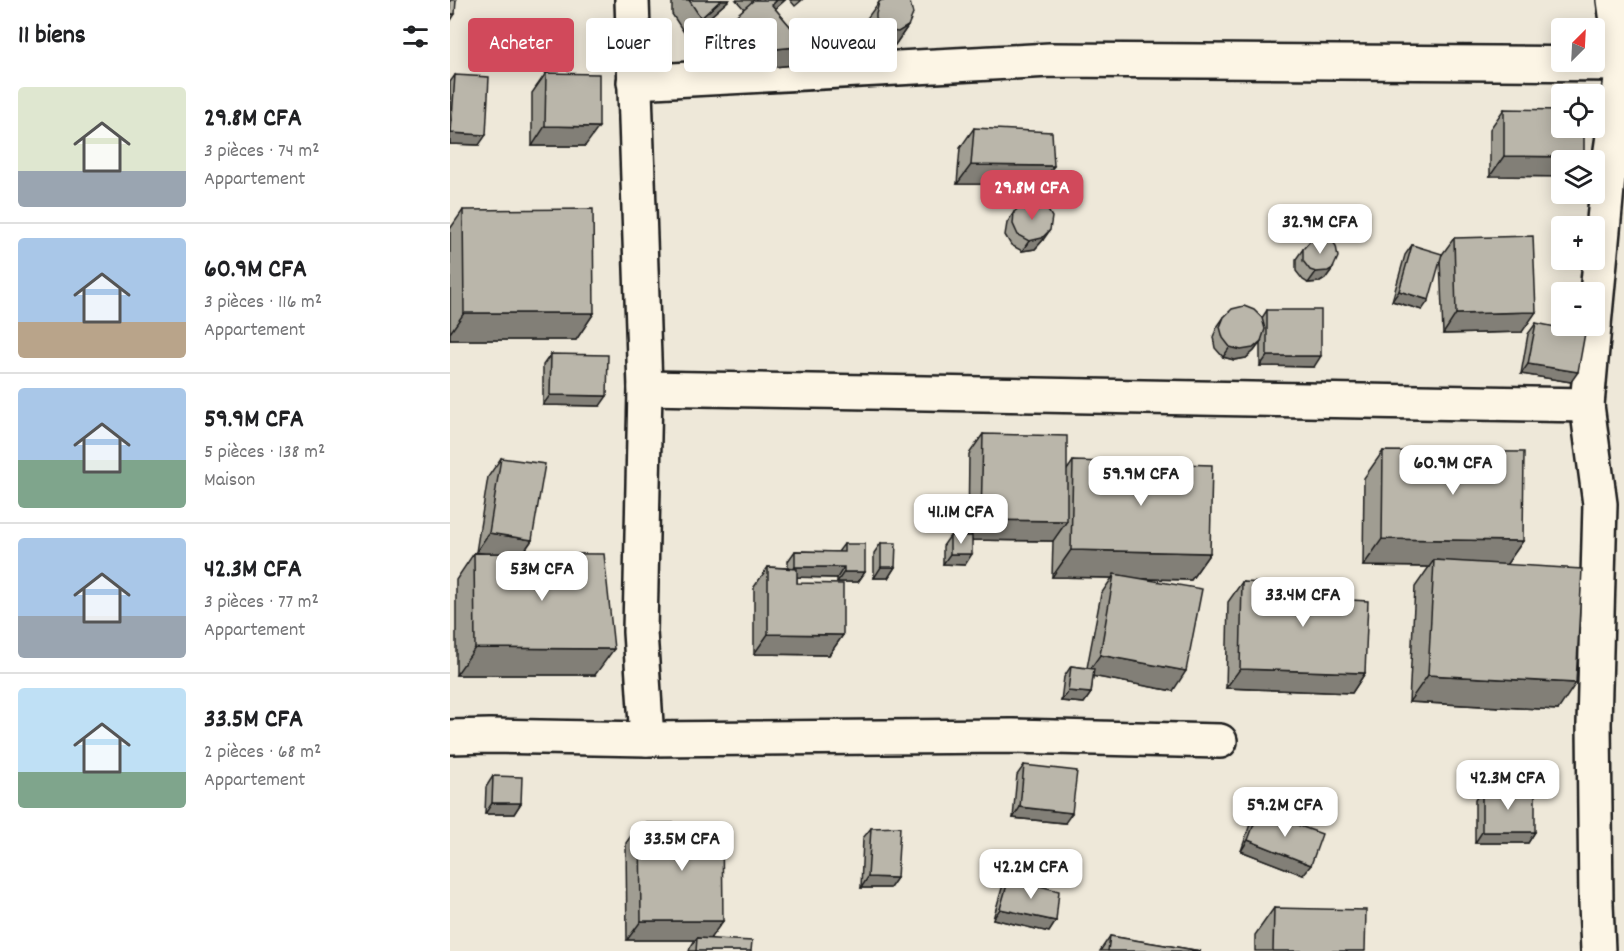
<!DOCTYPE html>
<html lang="fr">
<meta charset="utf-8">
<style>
body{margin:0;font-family:Dekko,sans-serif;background:#f6f6f6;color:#202124;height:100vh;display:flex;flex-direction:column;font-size:22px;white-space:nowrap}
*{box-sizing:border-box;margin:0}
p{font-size:20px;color:#757577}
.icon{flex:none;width:33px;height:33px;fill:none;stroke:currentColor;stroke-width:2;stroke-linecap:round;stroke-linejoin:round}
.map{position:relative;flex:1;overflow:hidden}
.sheet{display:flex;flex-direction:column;background:#fff;width:450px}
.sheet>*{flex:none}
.top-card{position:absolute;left:18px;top:18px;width:570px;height:54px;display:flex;gap:12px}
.needle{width:39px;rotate:24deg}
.tools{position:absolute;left:1101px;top:18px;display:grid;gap:12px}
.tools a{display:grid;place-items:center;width:54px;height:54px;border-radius:6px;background:#fff;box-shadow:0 3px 15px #0003;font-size:30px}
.price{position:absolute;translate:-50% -51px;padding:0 14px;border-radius:12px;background:#fff;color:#222;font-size:20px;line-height:39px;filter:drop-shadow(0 2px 3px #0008)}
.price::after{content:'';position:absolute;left:50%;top:36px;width:18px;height:14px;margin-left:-9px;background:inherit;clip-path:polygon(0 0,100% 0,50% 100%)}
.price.selected{background:#d1495b;color:#fff}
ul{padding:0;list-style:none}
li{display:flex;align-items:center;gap:18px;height:150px;padding:0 18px}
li+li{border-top:2px solid #e0e0e0}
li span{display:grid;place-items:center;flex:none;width:168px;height:120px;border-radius:6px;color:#555}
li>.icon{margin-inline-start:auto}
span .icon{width:72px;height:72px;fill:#fffc;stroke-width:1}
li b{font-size:26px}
h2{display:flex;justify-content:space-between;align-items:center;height:72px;padding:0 18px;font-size:26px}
.tag{padding:0 21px;border-radius:6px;background:#fff;box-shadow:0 3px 15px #0003;font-size:21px;line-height:54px}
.tag.selected{background:#d1495b;color:#fff}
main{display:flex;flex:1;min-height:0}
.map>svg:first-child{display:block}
</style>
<main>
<section class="sheet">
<h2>11 biens<svg class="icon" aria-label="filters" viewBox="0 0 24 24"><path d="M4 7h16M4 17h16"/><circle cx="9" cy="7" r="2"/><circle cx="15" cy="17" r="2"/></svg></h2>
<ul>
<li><span style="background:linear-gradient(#dfe7d0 70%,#9aa5b1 0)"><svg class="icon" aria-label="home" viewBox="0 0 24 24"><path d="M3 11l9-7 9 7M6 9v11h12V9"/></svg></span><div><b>29.8M CFA</b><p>3 pièces · 74 m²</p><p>Appartement</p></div></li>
<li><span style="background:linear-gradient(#a9c7e8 70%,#b9a48a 0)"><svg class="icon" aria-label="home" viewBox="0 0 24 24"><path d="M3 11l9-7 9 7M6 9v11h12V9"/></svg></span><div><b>60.9M CFA</b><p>3 pièces · 116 m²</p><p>Appartement</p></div></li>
<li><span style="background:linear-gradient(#a9c7e8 60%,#7fa58c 0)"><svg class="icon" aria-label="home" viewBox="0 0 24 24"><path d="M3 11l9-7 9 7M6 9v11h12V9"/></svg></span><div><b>59.9M CFA</b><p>5 pièces · 138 m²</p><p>Maison</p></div></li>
<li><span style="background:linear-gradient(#a9c7e8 65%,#9aa5b1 0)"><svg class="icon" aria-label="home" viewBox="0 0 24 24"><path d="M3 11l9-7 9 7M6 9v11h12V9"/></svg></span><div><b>42.3M CFA</b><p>3 pièces · 77 m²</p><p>Appartement</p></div></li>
<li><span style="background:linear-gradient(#bfe0f5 70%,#7fa58c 0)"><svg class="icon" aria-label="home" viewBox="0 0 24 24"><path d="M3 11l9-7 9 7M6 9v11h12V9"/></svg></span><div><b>33.5M CFA</b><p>2 pièces · 68 m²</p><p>Appartement</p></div></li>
</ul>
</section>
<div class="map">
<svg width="1174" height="951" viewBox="0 0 1174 951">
<rect width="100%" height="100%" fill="#eee8d9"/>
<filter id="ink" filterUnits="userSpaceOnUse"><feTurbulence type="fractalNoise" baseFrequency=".0167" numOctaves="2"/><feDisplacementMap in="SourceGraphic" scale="12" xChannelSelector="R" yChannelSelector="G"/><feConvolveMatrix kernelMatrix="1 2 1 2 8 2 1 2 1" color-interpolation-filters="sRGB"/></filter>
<g filter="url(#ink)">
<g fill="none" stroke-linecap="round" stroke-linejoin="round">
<g stroke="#1c1c1c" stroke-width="38">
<g id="street">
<polyline points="184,82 600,60 1174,64"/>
<polyline points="1144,325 1160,157 1173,65 1164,0"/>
<polyline points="1144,326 1137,405 1150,504 1144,724 1146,903 1148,951"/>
<polyline points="195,388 1137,405"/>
<polyline points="0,737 40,736 197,739 190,632 195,388 182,0"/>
<polyline points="197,739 563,736 770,741"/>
</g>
</g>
<use href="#street" stroke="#fcf5e5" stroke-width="33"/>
</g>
<g fill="#a09d92" stroke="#1c1c1c" stroke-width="1.5">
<polygon points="222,0 279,0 237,37 222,14"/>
<polygon points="286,0 335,0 325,9 357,46 344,65 270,72 249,56 263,36 294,9"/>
<polygon points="340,0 352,0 345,6"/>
<polygon points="429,2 458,26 445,45 434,51 421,49 413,39 412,33 415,21"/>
<polygon points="96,73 135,146 82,146 82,93"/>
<polygon points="5,75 29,145 0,144 0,82"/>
<polygon points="1054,109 1134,157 1040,176 1040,129"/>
<polygon points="524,128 591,185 507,184 510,148"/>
<polygon points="13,210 144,313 126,340 0,340 0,229"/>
<polygon points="564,212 593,240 585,249 572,251 561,245 555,235 557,223"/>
<polygon points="1004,238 1072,332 993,334 990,260 972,310 942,301 955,255 962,245 991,256"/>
<polygon points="853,249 883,268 875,279 870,282 858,283 853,280 846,271 846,259"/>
<polygon points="817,310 864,367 810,366 810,343 804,351 796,358 784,360 773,357 765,348 763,337 767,327 774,317 812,318"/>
<polygon points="1086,323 1121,382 1071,374 1078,334"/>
<polygon points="101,354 150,406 93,405 93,365"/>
<polygon points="533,434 617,470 623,461 760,553 741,580 690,579 723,691 643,676 641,693 634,703 611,701 614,677 621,666 637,668 651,594 662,578 602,577 603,541 522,540 515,565 493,564 493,546 500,536 518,536 519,454"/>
<polygon points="933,451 1073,541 1056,565 1108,710 959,702 965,587 979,567 913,566 914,478"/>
<polygon points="51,458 82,540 73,553 145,675 6,675 6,580 24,553 26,552 38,477"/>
<polygon points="431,543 445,567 438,578 424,578 424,553"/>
<polygon points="394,544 415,572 408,582 387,582 387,578 347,577 347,583 393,635 379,655 304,654 304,587 318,567 338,568 338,561 345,551 388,552"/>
<polygon points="792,582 901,600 915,673 902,693 776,688 778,602"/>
<polygon points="574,765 615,823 563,818 567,775"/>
<polygon points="43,776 71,803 64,814 35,814 36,787"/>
<polygon points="1032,790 1085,832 1078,843 1025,843 1025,800"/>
<polygon points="809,811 853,875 791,851 801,821"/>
<polygon points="190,823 273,921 260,938 301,951 239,951 240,948 245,940 177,940 176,843"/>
<polygon points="421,828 447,878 440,888 411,888 413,838"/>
<polygon points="559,878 606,921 599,932 543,919 552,888"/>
<polygon points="824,908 915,951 805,951 805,935"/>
<polygon points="660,936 751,951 650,951"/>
</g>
<g fill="#827f77" stroke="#1c1c1c" stroke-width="1.5">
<polygon points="271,0 279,0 237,37 251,18"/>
<polygon points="327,0 335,0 308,24 322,5"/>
<polygon points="0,14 5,14 0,22"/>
<polygon points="458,26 445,45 434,51 421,49 434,30"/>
<polygon points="357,46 344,65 270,72 283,53"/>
<polygon points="95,126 149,127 135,146 82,146"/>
<polygon points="1,133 36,135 29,145 0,144 0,135"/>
<polygon points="1054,156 1134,157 1131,160 1112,160 1112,177 1040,176"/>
<polygon points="521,165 604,166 591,185 507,184"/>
<polygon points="600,230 593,240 585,249 572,251 579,241"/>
<polygon points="883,268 875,279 870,282 858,283 866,272"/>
<polygon points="949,291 979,300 972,310 942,301"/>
<polygon points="1086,312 1072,332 993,334 1006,314"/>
<polygon points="14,313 144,313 126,340 0,340 0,333"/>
<polygon points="811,341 804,351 796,358 784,360 773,357 780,347"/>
<polygon points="817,356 871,356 864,367 810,366"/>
<polygon points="1078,364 1128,372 1121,382 1071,374"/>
<polygon points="100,395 157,396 150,406 93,405"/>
<polygon points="531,520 617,521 603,541 518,540"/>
<polygon points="39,533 82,540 68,560 26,552"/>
<polygon points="932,539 1073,541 1054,568 984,560 979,567 913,566"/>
<polygon points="621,550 760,553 741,580 664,578 664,574 662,578 602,577"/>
<polygon points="500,554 522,554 515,565 493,564"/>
<polygon points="345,567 394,567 387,578 337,577"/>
<polygon points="431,567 445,567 438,578 424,578"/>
<polygon points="394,572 415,572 408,582 387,582"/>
<polygon points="318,634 393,635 379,655 304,654"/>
<polygon points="25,648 164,649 145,675 6,675"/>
<polygon points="650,655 736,671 723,691 636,675"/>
<polygon points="790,669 915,673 902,693 776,688"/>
<polygon points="978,675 1126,683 1108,710 959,702"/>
<polygon points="618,691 641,693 634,703 611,701"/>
<polygon points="42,803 71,803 64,814 35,814"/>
<polygon points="570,807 622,813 615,823 563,818"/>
<polygon points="1032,832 1085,832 1078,843 1025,843"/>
<polygon points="798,840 861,865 853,875 791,851"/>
<polygon points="418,877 447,878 440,888 411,888"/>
<polygon points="550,909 606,921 599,932 543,919"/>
<polygon points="191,921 273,921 259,940 247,938 245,940 177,940"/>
</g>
<g fill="#bab6aa" stroke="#1c1c1c" stroke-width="1.5">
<polygon points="0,0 6,0 5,14 0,14"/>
<polygon points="239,0 271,0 251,18"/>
<polygon points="304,0 327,0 322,5 357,46 283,53 263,36"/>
<polygon points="432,0 457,0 460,2 463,14 458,26 448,32 434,30 426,20 426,14 429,2"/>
<polygon points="96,73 149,74 149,127 95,126"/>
<polygon points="5,75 39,77 36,135 1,133"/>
<polygon points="1054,109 1112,110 1112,128 1134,128 1134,157 1054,156"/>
<polygon points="524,128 602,132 604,166 521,165"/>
<polygon points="585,202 596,207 602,217 600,230 592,238 579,241 568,235 563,224 564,212 573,204"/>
<polygon points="143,209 144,313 14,313 13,210"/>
<polygon points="1083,236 1086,312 1006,314 1004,238"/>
<polygon points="872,237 883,242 886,246 888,257 883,268 878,271 866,272 860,270 853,261 853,249 861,240"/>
<polygon points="962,245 992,254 979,300 949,291"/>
<polygon points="794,306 804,310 812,318 815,329 811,341 803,348 791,350 780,347 773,338 770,327 774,317 782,309"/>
<rect x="817" y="310" width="54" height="46"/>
<polygon points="1086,323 1135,333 1128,372 1078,364"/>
<polygon points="101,354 158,355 157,396 100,395"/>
<polygon points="533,434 617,436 617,521 531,520"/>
<polygon points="933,451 1074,452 1073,541 932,539"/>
<polygon points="51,458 95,464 82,540 39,533"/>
<polygon points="623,461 762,465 760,553 621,550"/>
<rect x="500" y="536" width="22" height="18"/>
<polygon points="431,543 446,543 445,567 431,567"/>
<polygon points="394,544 415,544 415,572 394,572 394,567 345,567 345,551 394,552"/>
<polygon points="24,553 154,554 164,649 25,648"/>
<polygon points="984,560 1132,569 1126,683 978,675"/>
<polygon points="318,567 347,569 347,583 393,584 393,635 318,634"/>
<polygon points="664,574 752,589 736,671 650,655"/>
<polygon points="792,582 901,586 901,600 918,601 915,673 790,669"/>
<polygon points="621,666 644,669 641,693 618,691"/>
<polygon points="574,765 627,771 622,813 570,807"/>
<polygon points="43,776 72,777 71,803 42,803"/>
<polygon points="1032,790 1085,791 1085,832 1032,832"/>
<polygon points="809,811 872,834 861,865 798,840"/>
<polygon points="190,823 272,823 273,921 191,921"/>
<polygon points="450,827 447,878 418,877 421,828"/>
<polygon points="559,878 609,891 606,921 550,909"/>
<polygon points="824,908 916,910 915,951 823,951"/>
<polygon points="660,936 751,951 658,951"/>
<polygon points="247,938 302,941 301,951 246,951"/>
</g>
</g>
</svg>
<div class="tools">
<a><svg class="needle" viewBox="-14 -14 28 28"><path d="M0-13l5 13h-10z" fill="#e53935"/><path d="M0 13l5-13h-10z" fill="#757577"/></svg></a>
<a><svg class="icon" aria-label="locate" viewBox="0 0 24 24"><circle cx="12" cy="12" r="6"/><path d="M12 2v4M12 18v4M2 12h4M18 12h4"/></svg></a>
<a><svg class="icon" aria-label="layers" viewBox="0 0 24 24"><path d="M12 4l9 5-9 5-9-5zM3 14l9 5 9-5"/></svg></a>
<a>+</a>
<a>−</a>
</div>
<b class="price selected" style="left:582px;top:221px">29.8M CFA</b>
<b class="price" style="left:870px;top:255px">32.9M CFA</b>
<b class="price" style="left:1003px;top:496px">60.9M CFA</b>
<b class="price" style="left:691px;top:507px">59.9M CFA</b>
<b class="price" style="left:511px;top:545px">41.1M CFA</b>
<b class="price" style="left:92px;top:602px">53M CFA</b>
<b class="price" style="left:853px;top:628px">33.4M CFA</b>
<b class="price" style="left:1058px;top:811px">42.3M CFA</b>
<b class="price" style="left:835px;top:838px">59.2M CFA</b>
<b class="price" style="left:232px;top:872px">33.5M CFA</b>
<b class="price" style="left:581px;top:900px">42.2M CFA</b>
<div class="top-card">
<a class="tag selected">Acheter</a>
<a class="tag">Louer</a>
<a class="tag">Filtres</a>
<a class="tag">Nouveau</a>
</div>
</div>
</main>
